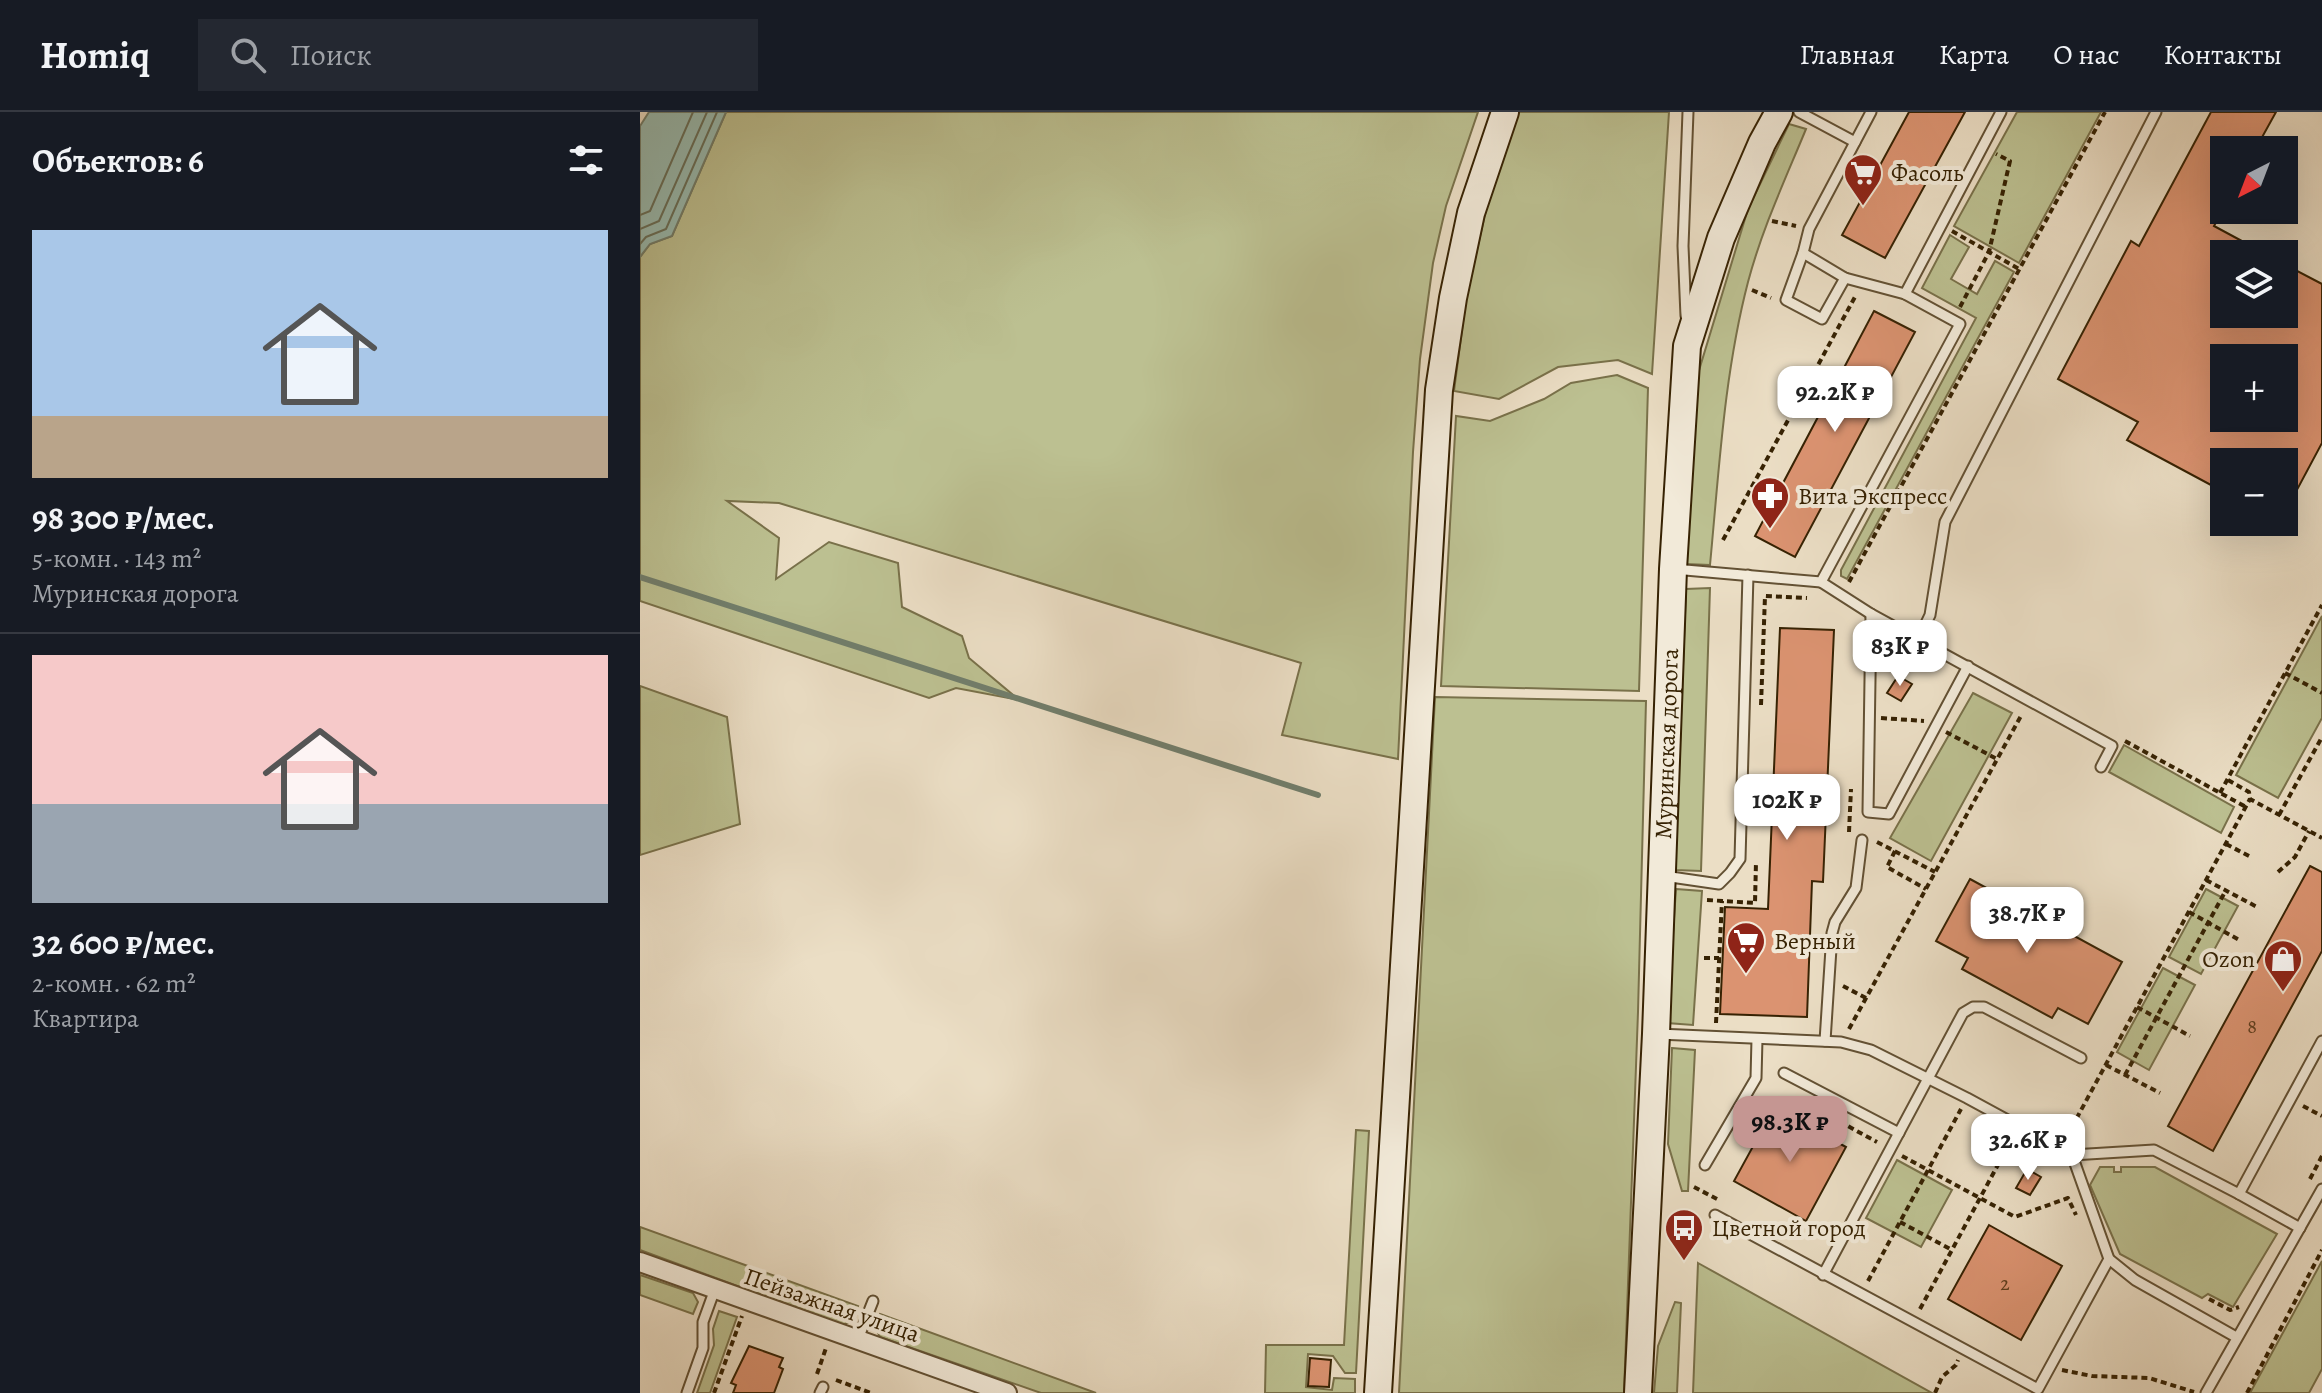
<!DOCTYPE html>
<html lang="ru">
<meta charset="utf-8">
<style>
body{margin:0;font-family:Alegreya,serif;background:#242831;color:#f1f3f6;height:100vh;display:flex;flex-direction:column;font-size:30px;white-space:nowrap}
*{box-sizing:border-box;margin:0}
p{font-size:26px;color:#9ea1a6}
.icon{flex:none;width:44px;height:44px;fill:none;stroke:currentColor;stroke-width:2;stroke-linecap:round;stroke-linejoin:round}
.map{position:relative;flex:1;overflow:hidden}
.sheet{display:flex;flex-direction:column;background:#171b24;width:640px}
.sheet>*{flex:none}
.needle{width:52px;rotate:222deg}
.controls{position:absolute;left:1570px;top:24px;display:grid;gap:16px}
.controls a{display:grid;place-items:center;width:88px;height:88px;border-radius:0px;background:#171b24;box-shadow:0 8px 32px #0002;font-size:40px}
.price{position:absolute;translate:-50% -68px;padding:0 18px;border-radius:16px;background:#fff;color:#222;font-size:26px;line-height:52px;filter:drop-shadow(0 2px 4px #0008)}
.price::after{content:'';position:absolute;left:50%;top:48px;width:24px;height:18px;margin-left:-12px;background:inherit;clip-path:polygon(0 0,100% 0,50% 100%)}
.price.selected{background:#c59692;color:#111}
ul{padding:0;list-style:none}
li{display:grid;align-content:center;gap:16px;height:424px;padding:0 32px}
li+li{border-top:2px solid #363941}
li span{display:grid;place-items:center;height:248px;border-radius:0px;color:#555}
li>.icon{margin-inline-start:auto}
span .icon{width:144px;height:144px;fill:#fffc;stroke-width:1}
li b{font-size:34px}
h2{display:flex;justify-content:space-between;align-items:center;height:96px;padding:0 32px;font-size:34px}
header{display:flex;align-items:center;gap:48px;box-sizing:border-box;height:112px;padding:0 40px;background:#171b24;border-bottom:2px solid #363941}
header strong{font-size:38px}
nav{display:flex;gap:44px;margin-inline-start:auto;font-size:28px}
.search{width:560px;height:72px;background:#242831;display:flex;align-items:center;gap:20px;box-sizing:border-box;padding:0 28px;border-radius:0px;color:#9ea1a6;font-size:30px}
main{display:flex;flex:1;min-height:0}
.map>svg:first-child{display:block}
</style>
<header>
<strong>Homiq</strong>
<div class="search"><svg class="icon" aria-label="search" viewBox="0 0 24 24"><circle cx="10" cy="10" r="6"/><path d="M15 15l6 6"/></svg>Поиск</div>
<nav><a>Главная</a><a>Карта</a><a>О нас</a><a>Контакты</a></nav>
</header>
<main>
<section class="sheet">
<h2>Объектов: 6<svg class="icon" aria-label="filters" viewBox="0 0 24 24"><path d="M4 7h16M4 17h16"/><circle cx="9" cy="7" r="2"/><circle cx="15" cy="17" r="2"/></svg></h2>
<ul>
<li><span style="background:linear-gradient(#a9c7e8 75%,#b9a48a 0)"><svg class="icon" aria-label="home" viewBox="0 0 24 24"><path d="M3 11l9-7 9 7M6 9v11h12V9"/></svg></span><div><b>98 300 ₽/мес.</b><p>5-комн. · 143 m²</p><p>Муринская дорога</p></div></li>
<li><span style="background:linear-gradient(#f6c9c9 60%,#9aa5b1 0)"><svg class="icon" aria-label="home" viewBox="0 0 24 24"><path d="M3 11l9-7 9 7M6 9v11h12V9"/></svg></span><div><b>32 600 ₽/мес.</b><p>2-комн. · 62 m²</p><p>Квартира</p></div></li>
</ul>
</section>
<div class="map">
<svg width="1682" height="1281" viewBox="0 0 1682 1281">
<rect width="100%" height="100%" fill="#ebdec5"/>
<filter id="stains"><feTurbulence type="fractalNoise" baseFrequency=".0025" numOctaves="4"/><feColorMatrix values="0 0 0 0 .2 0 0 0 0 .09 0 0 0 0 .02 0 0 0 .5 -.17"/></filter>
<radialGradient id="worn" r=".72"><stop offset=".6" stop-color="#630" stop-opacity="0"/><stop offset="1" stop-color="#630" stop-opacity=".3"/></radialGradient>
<g fill="#bcc091" stroke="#79714a" stroke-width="2">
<polygon points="86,0 838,0 806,94 793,151 780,247 773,340 758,647 642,623 661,551 139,391 87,389 139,426 136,467 189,430 258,451 262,495 322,524 329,546 379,588 316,576 289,586 0,489 0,145 10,132 32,124"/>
<polygon points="878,0 1029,0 1012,262 978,248 918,255 859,287 814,279 826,187 855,58"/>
<polygon points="1377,0 1461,0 1379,151 1314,114"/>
<path d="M1149,12l17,5c-21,51 -44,100 -58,153 -24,92 -29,189 -38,283l-24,-1 11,-187 51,-168z"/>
<polygon points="1310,123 1329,135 1311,167 1337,182 1355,149 1374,160 1207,467 1201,464 1201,458 1336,206 1282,176"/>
<polygon points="977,263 1008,276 999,579 801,574 816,304 850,309 904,287 931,271"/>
<polygon points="1070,476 1061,759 1035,758 1046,477"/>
<polygon points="1682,504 1682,606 1638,686 1596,663"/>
<polygon points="0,574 87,605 100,712 0,743"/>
<polygon points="1333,581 1372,601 1291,749 1250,726"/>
<polygon points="795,585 1006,589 998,900 984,1281 759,1281"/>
<polygon points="1484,633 1594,695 1581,721 1469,660"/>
<polygon points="1036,777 1062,779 1053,913 1027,911"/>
<polygon points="1566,777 1598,794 1561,862 1529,845"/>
<polygon points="1523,856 1555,873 1509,958 1477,940"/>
<polygon points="1032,936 1055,938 1048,1079 1042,1079 1028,1032"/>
<polygon points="716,1018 729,1019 716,1261 705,1261 693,1244 668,1242 666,1275 692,1278 694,1266 715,1267 715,1281 625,1281 626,1233 704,1233"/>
<polygon points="1257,1048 1312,1078 1281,1135 1226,1106"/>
<polygon points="1460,1055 1474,1055 1474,1060 1481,1060 1481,1055 1515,1055 1637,1122 1593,1195 1568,1182 1562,1186 1480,1142 1450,1073"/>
<polygon points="0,1115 218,1194 213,1208 203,1213 0,1138"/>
<polygon points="1682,1149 1682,1257 1669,1281 1610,1281"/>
<polygon points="1058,1151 1292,1281 1053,1281"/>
<polygon points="0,1163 53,1181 58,1190 53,1202 0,1183"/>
<polygon points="1035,1190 1041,1191 1037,1281 1014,1281 1018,1234"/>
<polygon points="79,1199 97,1205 70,1281 57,1281 74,1233 73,1217"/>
<polygon points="240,1202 456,1281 401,1281 240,1225 235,1215"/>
</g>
<polygon fill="#98bcb2" stroke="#717e6c" stroke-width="2" points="9,0 86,0 32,124 10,132 0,145 0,14"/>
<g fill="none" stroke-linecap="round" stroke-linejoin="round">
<g stroke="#676f5a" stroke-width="2">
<polyline points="0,103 10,99 53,0"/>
<polyline points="0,117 19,109 67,0"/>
<polyline points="0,132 6,125 26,117 77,0"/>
</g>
<polyline stroke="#717e6c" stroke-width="6" points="0,465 678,683"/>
</g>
<g fill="#db9371" stroke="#362203" stroke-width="2" fill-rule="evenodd">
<polygon points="1269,0 1325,0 1245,146 1202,123"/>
<path d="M1571,0h65l-21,38h-31v58l-10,18 52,28h-42v60h60v-50l38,20v159l-38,71v-52h-60v30l-97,-52 11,-18 -80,-43 73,-138 8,5zM1584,246h60v60h-60z"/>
<polygon points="1234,199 1275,220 1155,445 1115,424"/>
<polygon points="1140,516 1194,518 1183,770 1172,769 1167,905 1080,902 1085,795 1128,797"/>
<polygon points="1258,564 1272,572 1261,589 1247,581"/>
<polygon points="1670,754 1682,760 1682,839 1573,1039 1528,1014"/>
<polygon points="1330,767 1482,850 1448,912 1418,896 1412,906 1322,857 1328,846 1296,829"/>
<polygon points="1134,996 1206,1035 1166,1109 1094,1069"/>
<polygon points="1387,1057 1401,1065 1390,1083 1376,1076"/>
<polygon points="1349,1113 1422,1154 1381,1228 1308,1187"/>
<polygon points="109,1234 143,1246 139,1255 143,1257 134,1281 93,1281 96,1273 91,1271"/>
<polygon points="670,1246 691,1248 689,1275 668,1274"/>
</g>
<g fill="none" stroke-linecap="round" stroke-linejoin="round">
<g stroke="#635134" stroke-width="13">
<g id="lane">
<polyline points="1159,0 1215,30"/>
<polyline points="1163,141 1146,188 1182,207 1205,166"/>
<polyline points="1265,182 1361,0"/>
<polyline points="1046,204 1043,134 1048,0"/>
<polyline points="1034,457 1181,470 1320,212 1265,182 1205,166 1163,141 1169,117 1231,0"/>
<polyline points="1181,470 1231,502 1472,634 1461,655"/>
<polyline points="1231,502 1228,700 1249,702 1328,554"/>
<polyline points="1278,528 1290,503 1305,410 1516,0"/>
<polyline points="1024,764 1079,772 1090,761 1100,747 1108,463"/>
<polyline points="1018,922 1201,930 1231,938 1327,986 1432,1043 1469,1147 1495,1168 1596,1225"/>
<polyline points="1185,929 1192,821 1195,810 1216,776 1222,728"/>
<polyline points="1144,961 1259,1021"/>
<polyline points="1432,1043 1514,1038 1599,1082 1682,929"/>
<polyline points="1065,1053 1116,966 1117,927"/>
<polyline points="1599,1082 1660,1116"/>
<polyline points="1075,1103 1398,1277 1469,1147"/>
<polyline points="1183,1163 1323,901 1333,895 1344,895 1441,946"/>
<polyline points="218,1227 233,1189"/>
<polyline points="47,1281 63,1236 63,1210 75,1177"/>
<polyline points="180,1281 183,1275"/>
<polyline points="1566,1281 1682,1077"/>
</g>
</g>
<g stroke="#635134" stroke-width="22">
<polyline id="street" points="0,1150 367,1281"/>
</g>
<g stroke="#362203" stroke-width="30">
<g id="secondary">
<polyline points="738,1281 799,278 813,186 831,101 865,0"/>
<path id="s1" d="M998,1281l18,-359 17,-465 14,-223 34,-108 41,-95 17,-31"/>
</g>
</g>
<g stroke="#362203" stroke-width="4" stroke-dasharray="6 4" stroke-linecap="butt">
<polyline points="1132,109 1156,114"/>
<polyline points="1312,119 1379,157"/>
<polyline points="1112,178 1131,186"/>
<polyline points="1320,195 1349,140 1370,49 1356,42"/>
<polyline points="1083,428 1216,183"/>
<polyline points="1209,470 1465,0"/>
<polyline points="1645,561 1682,581"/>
<polyline points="1121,593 1125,484 1167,486"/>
<polyline points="1241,606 1284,609"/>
<polyline points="1306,620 1357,647"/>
<polyline points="1485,629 1606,695"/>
<polyline points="1588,668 1609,680 1610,687 1682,726"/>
<polyline points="1580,681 1682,493"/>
<polyline points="1639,703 1682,625"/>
<polyline points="1209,720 1211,677"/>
<polyline points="1237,730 1295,760"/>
<polyline points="1586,732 1609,744"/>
<polyline points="1255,739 1247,755 1286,777"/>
<polyline points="1638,760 1655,745 1669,719"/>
<polyline points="1566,768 1619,796"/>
<polyline points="1067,788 1115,791 1116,750"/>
<polyline points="1549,800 1601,829"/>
<polyline points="1064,846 1079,846"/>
<polyline points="1203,874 1226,886"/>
<polyline points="1497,895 1550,924"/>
<polyline points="1076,911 1082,789"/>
<polyline points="1209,917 1382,602"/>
<polyline points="1466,953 1520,981"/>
<polyline points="1485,963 1586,778"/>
<polyline points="1663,994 1682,1004"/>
<polyline points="1182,1000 1237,1030"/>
<polyline points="1427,1024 1610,687"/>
<polyline points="1262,1044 1375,1105 1428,1086 1436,1103"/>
<polyline points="1670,1067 1682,1044"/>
<polyline points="1054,1075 1077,1087"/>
<polyline points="1260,1110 1312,1138"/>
<polyline points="1228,1169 1321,997"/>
<polyline points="1569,1187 1590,1198 1599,1195"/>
<polyline points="1280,1197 1373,1025"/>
<polyline points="1422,1258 1452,1264 1509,1266 1554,1280"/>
<polyline points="177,1262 186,1236"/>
<polyline points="196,1268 231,1281"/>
<polyline points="74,1281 102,1204"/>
<polyline points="1295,1281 1302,1265 1316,1253 1318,1248"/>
<polyline points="1607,1281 1682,1138"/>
</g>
<use href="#lane" stroke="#f2ead9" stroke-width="9"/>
<use href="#street" stroke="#f2ead9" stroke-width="18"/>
<use href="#secondary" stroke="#f2ead9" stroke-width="26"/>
</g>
<defs>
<g id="supermarket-pin" transform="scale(2)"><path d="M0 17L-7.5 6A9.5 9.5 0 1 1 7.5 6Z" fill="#8f2418" stroke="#f2ead9"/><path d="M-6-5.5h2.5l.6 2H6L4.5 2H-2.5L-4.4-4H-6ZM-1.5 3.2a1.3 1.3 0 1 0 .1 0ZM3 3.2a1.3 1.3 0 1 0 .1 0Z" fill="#fff"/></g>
<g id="pharmacy-pin" transform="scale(2)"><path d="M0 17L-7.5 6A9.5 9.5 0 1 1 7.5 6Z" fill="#8f2418" stroke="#f2ead9"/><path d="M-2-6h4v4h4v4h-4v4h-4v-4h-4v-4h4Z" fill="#fff"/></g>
<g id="shop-pin" transform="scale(2)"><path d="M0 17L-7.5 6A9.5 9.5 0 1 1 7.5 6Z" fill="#8f2418" stroke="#f2ead9"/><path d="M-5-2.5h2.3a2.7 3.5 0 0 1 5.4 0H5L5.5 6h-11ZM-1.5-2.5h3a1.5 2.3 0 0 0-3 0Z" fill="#fff"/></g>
<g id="bus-pin" transform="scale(2)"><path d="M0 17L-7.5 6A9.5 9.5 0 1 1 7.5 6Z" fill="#8f2418" stroke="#f2ead9"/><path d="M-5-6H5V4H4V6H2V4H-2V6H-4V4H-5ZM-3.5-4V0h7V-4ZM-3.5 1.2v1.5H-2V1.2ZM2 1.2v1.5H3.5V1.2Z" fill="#fff"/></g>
</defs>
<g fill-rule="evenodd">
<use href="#supermarket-pin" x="1223" y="61"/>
<use href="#pharmacy-pin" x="1130" y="384"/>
<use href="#supermarket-pin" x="1106" y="829"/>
<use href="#shop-pin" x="1643" y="847"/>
<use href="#bus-pin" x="1044" y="1116"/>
</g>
<g text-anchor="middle" stroke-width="8" stroke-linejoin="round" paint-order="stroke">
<g font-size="20" fill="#5f3e1e">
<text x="1612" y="921">8</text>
<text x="1365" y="1178">2</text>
</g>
<g font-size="24" fill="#362203" stroke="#f2ead9" text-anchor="start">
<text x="1251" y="69">Фасоль</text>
<text x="1158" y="392">Вита Экспресс</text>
<text x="1134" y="837">Верный</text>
<text x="1615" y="855" text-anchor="end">Ozon</text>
<text x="1072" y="1124">Цветной город</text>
</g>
<g font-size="24" fill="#362203" stroke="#f2ead9">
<text dy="8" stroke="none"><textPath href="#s1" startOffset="650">Муринская дорога</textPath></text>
<text transform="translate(192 1193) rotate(19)" y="8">Пейзажная улица</text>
</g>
</g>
<rect width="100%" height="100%" filter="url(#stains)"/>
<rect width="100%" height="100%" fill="url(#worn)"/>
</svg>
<div class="controls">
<a><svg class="needle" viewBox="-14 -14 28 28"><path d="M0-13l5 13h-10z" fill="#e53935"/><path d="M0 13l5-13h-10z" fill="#9ea1a6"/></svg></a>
<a><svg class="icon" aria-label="layers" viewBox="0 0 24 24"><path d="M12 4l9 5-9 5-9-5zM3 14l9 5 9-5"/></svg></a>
<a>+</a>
<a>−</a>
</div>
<b class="price" style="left:1195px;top:322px">92.2K ₽</b>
<b class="price" style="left:1260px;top:576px">83K ₽</b>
<b class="price" style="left:1147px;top:730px">102K ₽</b>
<b class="price" style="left:1387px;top:843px">38.7K ₽</b>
<b class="price selected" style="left:1150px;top:1052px">98.3K ₽</b>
<b class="price" style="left:1388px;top:1070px">32.6K ₽</b>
</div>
</main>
